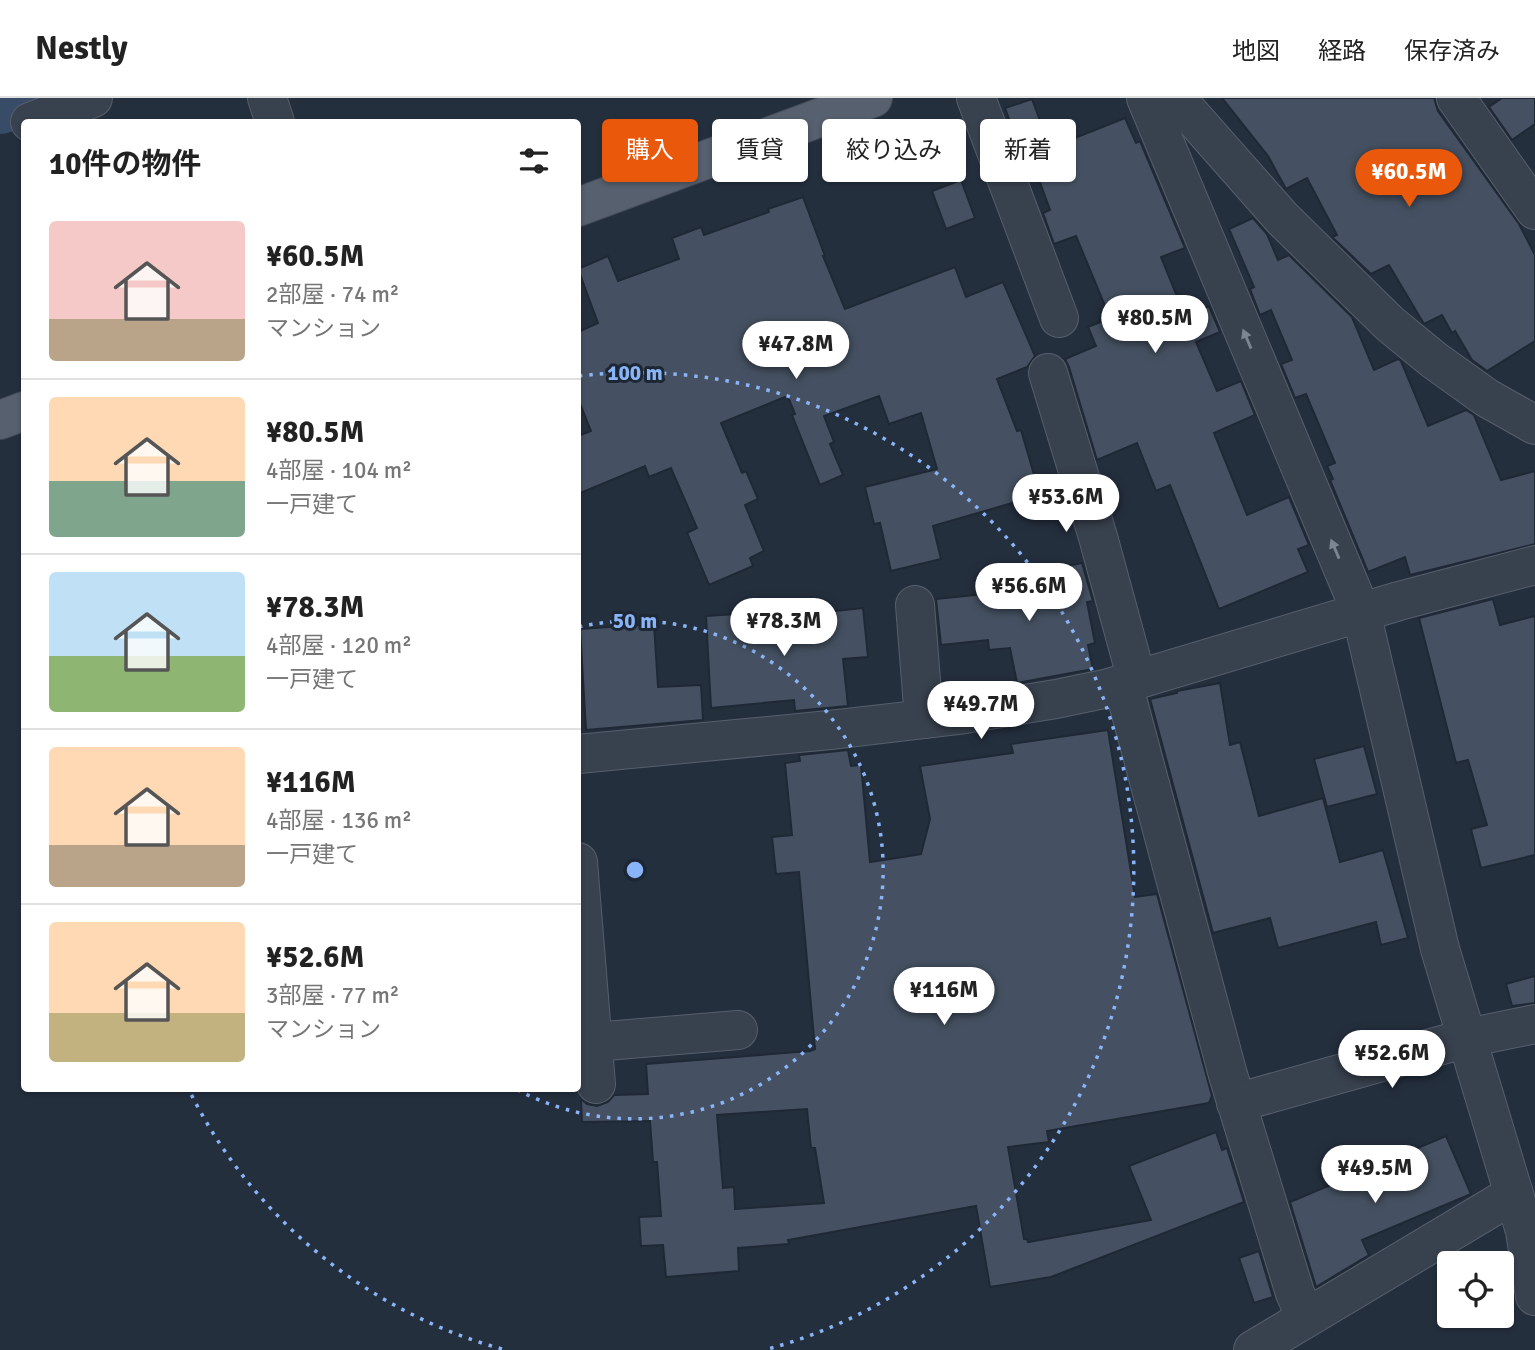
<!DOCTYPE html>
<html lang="ja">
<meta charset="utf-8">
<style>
body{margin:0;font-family:Signika,"Noto Sans JP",sans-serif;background:#f2f2f2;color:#222;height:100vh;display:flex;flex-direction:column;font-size:26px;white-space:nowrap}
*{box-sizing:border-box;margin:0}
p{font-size:23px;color:#767676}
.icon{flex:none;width:38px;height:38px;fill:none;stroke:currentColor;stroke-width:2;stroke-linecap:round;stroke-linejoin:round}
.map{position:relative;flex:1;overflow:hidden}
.panel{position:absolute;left:21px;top:21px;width:560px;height:973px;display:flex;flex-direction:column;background:#fff;border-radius:7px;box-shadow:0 2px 5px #0004}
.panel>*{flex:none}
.top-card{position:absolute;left:602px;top:21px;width:665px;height:63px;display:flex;gap:14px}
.buttons{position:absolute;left:1437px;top:1153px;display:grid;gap:14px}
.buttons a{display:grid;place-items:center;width:77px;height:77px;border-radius:7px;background:#fff;box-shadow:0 2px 5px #0004;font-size:35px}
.price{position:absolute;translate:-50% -60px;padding:0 16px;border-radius:24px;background:#fff;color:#222;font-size:23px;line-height:46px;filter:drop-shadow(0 2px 4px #0008)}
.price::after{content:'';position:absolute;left:50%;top:42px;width:21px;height:16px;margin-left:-10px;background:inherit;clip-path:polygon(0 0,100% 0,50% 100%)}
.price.on{background:#ea580c;color:#fff}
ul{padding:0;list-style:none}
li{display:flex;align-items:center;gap:21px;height:175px;padding:0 28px}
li+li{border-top:2px solid #e0e0e0}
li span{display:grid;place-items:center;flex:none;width:196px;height:140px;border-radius:7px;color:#555}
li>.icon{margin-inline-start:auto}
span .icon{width:84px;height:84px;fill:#fffc;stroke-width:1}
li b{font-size:30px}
h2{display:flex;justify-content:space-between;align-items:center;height:84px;padding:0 28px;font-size:30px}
.chip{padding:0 24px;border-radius:7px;background:#fff;box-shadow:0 2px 5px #0004;font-size:24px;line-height:63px}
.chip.on{background:#ea580c;color:#fff}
header{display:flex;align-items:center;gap:42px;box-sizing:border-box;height:98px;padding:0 35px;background:#fff;border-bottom:2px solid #e0e0e0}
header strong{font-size:33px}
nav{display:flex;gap:38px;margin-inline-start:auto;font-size:24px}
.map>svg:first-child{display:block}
</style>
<header>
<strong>Nestly</strong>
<nav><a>地図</a><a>経路</a><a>保存済み</a></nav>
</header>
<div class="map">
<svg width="1535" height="1252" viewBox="0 0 1535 1252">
<rect width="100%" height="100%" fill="#242f3e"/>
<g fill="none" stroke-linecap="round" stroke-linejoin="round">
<polyline stroke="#394c67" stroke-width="60" points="0,6 16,0"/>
</g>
<g fill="#455162" stroke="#1f2835" stroke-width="2" fill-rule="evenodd">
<polygon points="1222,0 1434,0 1438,13 1519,126 1535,157 1535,243 1487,273 1472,262 1455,233 1452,235 1442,217 1424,226 1389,167 1371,176 1332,139 1337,137 1307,80 1286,91 1268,58"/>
<polygon points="1502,0 1535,0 1535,26 1512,42 1489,9"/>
<polygon points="1032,1 1050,50 1125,20 1136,45 1140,43 1185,150 1161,159 1185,218 1209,208 1220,234 1196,244 1217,293 1241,283 1255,317 1214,335 1247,417 1289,399 1309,447 1298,451 1308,474 1219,511 1170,387 1156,393 1137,345 1097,362 1069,269 1065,261 1096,248 1088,229 1110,220 1076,138 1054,146 1043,115 1050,112 1031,60 1024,62 1005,10"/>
<polygon points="961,82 975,120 946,131 932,93"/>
<polygon points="803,99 825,158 823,158 845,211 955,169 966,199 1003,184 1035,258 1027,269 997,281 1017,333 1021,332 1040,397 933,428 941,461 891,473 880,425 874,426 865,389 937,371 921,315 889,326 879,298 824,318 834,344 830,346 843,377 820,387 792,317 795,316 788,299 785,299 721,325 742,375 746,373 758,401 745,407 764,453 750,460 753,468 709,487 687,435 697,430 671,370 649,379 645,368 578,396 578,338 591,333 578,301 578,234 598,225 578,171 608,158 618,183 679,161 672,140 701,129 704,137 769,114 768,111"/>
<polygon points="1253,120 1267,136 1278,162 1289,157 1352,219 1374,272 1398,261 1401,263 1428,328 1466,312 1474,317 1501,382 1535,373 1535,446 1410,477 1405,459 1368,474 1330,382 1333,381 1327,368 1335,365 1306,296 1295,300 1281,266 1292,262 1271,212 1260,217 1250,191 1254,189 1229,131"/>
<polygon points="1082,465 1093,503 1087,504 1095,545 1088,547 1093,571 1017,585 1010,550 989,552 988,542 941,547 936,501 1024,492 1021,477"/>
<polygon points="1493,501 1500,527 1535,518 1535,757 1481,770 1471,731 1487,727 1468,662 1456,665 1419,520"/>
<polygon points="863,510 868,559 843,561 848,608 795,613 794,602 711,610 706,518 751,515 751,522"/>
<polygon points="654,526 658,589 701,587 703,622 586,632 580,531"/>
<polygon points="1220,585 1230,647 1240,644 1259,718 1323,700 1340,764 1383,752 1408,840 1381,847 1376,824 1278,850 1270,820 1213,835 1150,601 1177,595 1177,593"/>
<path d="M1108,632l27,167 22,-3 55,202 -3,7 -162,28 2,11 -41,5 16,92h3l1,3 123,-22 -22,-54 87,-34 6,18 5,-2 17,54 -193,75 -61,10 -14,-81 -188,34 1,4 -51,4 1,23 -73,6 -3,-32 -22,1 -2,-29 22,-1 -4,-54h-4l-3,-41 -68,1 -1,-23 6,5 10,2 11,-4 6,-7 34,-1 -2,-30 164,-13 5,-2 -16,-177 -23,2 -4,-37 20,-2 -7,-72 15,-2 -1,-6 49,-5 3,16 10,-1 9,97 51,-8 9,-35 -10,-53 93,-13 -2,-9zM807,1011l4,39h4l9,55 -89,6 -1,-22 -11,1 -6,-73z"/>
<polygon points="1364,648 1377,696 1327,709 1314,661"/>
<polygon points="1535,878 1535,905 1512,908 1506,886"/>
<polygon points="1446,1038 1471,1096 1362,1142 1369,1157 1316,1189 1290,1104"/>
<polygon points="1259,1153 1273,1199 1254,1205 1239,1160"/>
</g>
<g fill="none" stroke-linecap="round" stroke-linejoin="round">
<g stroke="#565f6c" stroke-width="40">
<g id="minor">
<polyline points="267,0 275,24"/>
<polyline points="976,0 1059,220"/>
<polyline points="1146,0 1361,514 1440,851 1525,1133 1535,1198"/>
<polyline points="1176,0 1282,120 1390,226 1434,262 1487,300 1535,327"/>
<polyline points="1456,0 1535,112"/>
<polyline points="30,24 93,0"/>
<polyline points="1048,275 1098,439 1137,582"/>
<polyline points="915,507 924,621"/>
<polyline points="1123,586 1228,977 1295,1195 1306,1220"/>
<polyline points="578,656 830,632 959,617 1056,601 1109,590 1399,503 1535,467"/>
<polyline points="578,764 596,986"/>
<polyline points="593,944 738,932"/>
<polyline points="1236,1005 1467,940 1535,926"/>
<polyline points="1253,1252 1514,1096"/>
</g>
</g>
<g stroke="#414a57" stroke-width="40">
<g id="major">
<polyline points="578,109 873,0"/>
<polyline points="0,322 24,313"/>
</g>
</g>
<use href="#minor" stroke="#38414e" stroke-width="38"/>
<use href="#major" stroke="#56606e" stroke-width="38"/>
</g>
<defs><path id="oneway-solid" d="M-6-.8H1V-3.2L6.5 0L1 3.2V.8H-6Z" transform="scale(1.75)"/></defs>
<g fill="#7c8592">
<use href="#oneway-solid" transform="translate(1247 241) rotate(-113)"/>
<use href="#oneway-solid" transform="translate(1335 451) rotate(-113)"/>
</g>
<g fill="none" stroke="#8ab4f8" stroke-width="3.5" stroke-dasharray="3.5 7">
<path d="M579 529A249 249 0 1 1 516 991"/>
<path d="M502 1251A497 497 0 0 1 190 994M579 278A497 497 0 0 1 768 1251"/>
</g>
<circle cx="635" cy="772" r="10" fill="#8ab4f8" stroke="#1d2633" stroke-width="3.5"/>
<g font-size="21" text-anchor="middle" font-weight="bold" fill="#8ab4f8" stroke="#1d2633" stroke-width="6" stroke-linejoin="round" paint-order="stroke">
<text x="635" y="282">100 m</text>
<text x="635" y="530">50 m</text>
</g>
</svg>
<div class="buttons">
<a><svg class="icon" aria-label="locate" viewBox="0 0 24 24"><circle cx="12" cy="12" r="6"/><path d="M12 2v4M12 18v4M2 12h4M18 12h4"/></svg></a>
</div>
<b class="price on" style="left:1409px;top:111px">¥60.5M</b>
<b class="price" style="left:1155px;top:257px">¥80.5M</b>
<b class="price" style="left:796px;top:283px">¥47.8M</b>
<b class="price" style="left:1066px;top:436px">¥53.6M</b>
<b class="price" style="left:1029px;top:525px">¥56.6M</b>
<b class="price" style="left:784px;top:560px">¥78.3M</b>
<b class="price" style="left:981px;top:643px">¥49.7M</b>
<b class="price" style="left:944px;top:929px">¥116M</b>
<b class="price" style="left:1392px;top:992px">¥52.6M</b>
<b class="price" style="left:1375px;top:1107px">¥49.5M</b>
<div class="top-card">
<a class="chip on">購入</a>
<a class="chip">賃貸</a>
<a class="chip">絞り込み</a>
<a class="chip">新着</a>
</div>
<section class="panel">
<h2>10件の物件<svg class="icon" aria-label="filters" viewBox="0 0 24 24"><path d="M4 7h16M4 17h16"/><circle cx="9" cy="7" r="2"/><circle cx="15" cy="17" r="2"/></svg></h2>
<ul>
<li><span style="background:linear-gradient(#f6c9c9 70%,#b9a48a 0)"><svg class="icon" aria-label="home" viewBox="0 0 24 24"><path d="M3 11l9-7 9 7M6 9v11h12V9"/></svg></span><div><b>¥60.5M</b><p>2部屋 · 74 m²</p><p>マンション</p></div></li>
<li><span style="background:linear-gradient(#ffd9b3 60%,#7fa58c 0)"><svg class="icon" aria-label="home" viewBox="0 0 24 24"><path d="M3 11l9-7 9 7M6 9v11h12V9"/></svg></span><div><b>¥80.5M</b><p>4部屋 · 104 m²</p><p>一戸建て</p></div></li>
<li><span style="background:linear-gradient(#bfe0f5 60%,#8fb573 0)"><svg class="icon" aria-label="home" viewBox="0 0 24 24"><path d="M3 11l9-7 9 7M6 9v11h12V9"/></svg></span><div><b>¥78.3M</b><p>4部屋 · 120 m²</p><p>一戸建て</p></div></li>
<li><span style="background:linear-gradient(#ffd9b3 70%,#b9a48a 0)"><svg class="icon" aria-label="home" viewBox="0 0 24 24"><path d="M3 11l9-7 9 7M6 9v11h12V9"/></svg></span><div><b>¥116M</b><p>4部屋 · 136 m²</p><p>一戸建て</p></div></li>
<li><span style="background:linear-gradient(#ffd9b3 65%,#c2b280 0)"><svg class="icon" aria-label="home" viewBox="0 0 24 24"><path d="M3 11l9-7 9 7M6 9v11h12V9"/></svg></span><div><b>¥52.6M</b><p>3部屋 · 77 m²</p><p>マンション</p></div></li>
</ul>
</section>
</div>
